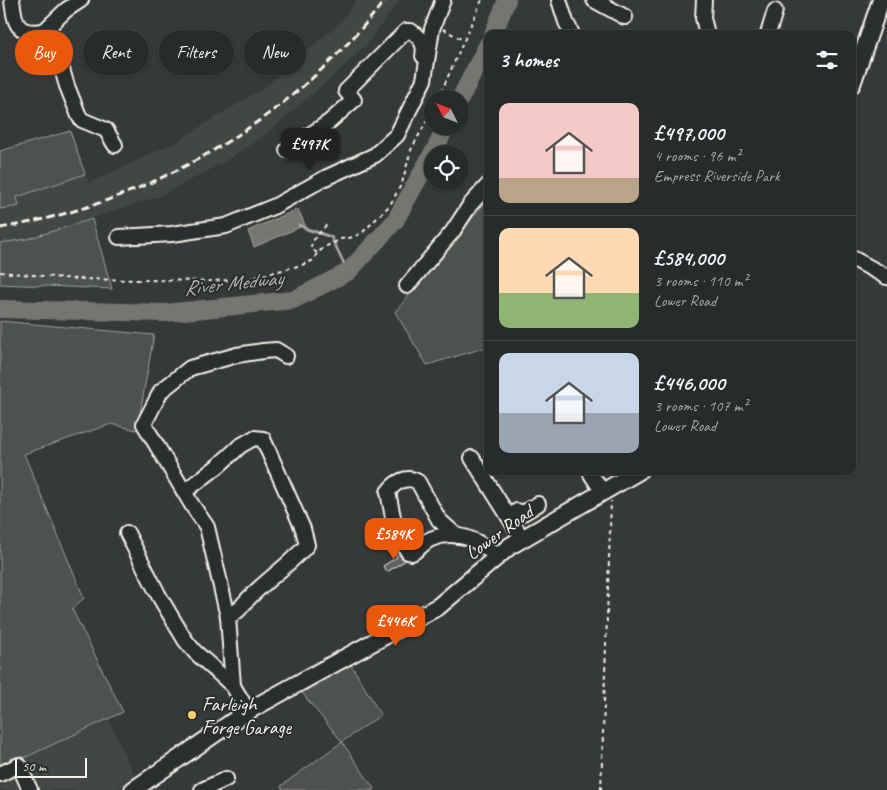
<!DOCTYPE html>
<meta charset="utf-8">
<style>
body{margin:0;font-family:Caveat,sans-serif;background:#303333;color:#f1f3f6;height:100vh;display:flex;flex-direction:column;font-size:19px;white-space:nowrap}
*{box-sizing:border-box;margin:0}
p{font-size:16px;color:#a5a7a9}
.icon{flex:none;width:28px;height:28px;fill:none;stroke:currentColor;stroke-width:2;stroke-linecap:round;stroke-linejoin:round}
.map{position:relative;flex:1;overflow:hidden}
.sheet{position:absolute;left:484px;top:30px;width:372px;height:445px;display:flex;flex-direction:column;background:#282b2b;border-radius:10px;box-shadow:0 1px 4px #0004,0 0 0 1px #444747}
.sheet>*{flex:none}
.hud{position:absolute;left:15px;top:30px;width:394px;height:45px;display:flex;gap:10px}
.needle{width:32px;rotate:312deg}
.tools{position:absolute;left:424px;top:90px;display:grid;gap:10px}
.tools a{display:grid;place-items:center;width:45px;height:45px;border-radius:50%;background:#282b2b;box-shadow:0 1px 4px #0004,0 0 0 1px #444747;font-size:25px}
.scale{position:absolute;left:15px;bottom:12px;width:72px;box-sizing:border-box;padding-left:5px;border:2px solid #f4f1e8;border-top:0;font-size:14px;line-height:18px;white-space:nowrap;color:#f4f1e8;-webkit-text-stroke:4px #2a2d2e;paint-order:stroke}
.price{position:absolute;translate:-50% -42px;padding:0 11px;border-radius:10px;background:#ea580c;color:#fff;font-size:16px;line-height:32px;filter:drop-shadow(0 1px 2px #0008)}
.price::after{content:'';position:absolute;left:50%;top:30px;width:15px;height:11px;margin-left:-8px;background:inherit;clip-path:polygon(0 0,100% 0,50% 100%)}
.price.active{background:#222;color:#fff}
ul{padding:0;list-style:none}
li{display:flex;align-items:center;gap:15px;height:125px;padding:0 15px}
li+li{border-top:1px solid #444747}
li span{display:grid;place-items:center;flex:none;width:140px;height:100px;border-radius:10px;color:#555}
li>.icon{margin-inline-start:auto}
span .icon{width:60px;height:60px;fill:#fffc;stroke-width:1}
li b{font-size:21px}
h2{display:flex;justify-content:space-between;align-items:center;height:60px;padding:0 15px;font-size:21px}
.chip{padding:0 18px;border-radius:22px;background:#282b2b;box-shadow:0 1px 4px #0004,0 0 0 1px #444747;font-size:18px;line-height:45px}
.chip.active{background:#ea580c;color:#fff}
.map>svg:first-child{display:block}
</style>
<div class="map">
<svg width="887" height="790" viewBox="0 0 887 790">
<rect width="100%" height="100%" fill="#363939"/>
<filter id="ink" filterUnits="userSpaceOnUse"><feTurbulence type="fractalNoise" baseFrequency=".02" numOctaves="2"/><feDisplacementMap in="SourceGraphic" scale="10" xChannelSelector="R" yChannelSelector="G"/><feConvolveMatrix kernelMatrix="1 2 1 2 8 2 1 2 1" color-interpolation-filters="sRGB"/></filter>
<g filter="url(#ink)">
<g fill="#434645">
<polygon points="357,0 400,0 366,45 328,81 266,134 221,164 160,196 27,239 0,243 0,209 19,206 16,198 85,174 89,183 176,142 265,87 341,22"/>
<polygon points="109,719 136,780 115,790 0,790 0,769"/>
</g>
<g fill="#4e514f" stroke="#a1a19c">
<polygon points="70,131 85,174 17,197 19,206 0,209 0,151"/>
<polygon points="487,200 487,347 427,365 395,312"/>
<polygon points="92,219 112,289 0,284 0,243 27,239"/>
<polygon points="0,321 154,335 137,430 111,424 24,454 84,598 72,609 123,712 0,769"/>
<polygon points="350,663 381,715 342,742 375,790 283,790 281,786 342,742 302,693"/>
</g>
<polygon fill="#757572" stroke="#a8a7a1" points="298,209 305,225 254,247 248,231"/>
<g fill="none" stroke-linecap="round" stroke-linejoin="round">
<polyline stroke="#a8a7a1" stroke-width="3" points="299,225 307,229 331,237 348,272"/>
<g stroke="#757572" stroke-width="18">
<polyline points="493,34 507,0"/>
<polyline points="460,99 488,44"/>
<polyline points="433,154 446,126"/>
<polyline points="0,309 165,313 293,300 348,272 395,221 432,154"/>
</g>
</g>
<polygon fill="#616362" stroke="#f4f1e8" points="393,544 401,557 406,560 387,572 383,566 397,557 390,546"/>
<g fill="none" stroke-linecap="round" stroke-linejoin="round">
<g stroke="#f4f1e8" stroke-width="18">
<g id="minor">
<path d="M12,0c3,24 4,35 32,31l9,8 14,47 12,30 3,4 24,10 9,15"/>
<polyline points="559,0 566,22 572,34"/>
<polyline points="594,0 625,17"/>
<polyline points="704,0 703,18 707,34"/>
<polyline points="44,31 66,10 81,0"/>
<polyline points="768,34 775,11"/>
<path d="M287,150l42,-28 25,-22 -8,-9 60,-60h5c9,7 15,13 12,25"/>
<polyline points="119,237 172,234 226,226 275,206 325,178 375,155 397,135 424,80 432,29 443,0"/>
<polyline points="852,258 887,277"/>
<polyline points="407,286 453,231 470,205 488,185"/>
<polyline points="472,458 522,538"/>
<polyline points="592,471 591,474 602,491"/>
<path d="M184,492l34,-26 22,-20 14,-8 9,1 40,90 4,16c-17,19 -38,33 -56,51 -9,8 -11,16 -23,21"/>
<polyline points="509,517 517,511 523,513 538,504"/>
<polyline points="127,533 159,596 185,640 195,652 233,686 248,711"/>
<path d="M457,536l-18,-16 -21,-38c-11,-7 -23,0 -30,10l8,40 12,20 4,1c7,-4 12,-11 19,-14 23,-10 49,0 65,18"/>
<polyline points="233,686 228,617 207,527 192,505 144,424 161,391 190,368 237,355 263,351 276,350 286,356"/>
<polyline points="0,774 19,765 30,790"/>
<polyline points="202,790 226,779"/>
</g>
</g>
<g stroke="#f4f1e8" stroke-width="20">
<g id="major">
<polyline points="852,84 881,0"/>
<polyline points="133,790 248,711 439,606 510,546 639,471"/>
</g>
</g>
<g stroke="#f4f1e8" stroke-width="2" stroke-dasharray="4 4" stroke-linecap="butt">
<polyline points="443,29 463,40"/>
<polyline points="438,99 482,0"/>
<polyline points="317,253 311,248 312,242 327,224"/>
<polyline points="0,272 75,279 212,281 248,279 302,265 314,260 317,253 325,247 341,239 354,237 363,232 390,205 402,183 411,150 432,111"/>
<polyline points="601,790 611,501"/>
</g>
<use href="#minor" stroke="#2a2d2e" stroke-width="14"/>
<use href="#major" stroke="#2a2d2e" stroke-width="16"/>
<path stroke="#f4f1e8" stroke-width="3" stroke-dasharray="8 4" stroke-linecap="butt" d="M0,228c151,-25 291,-107 385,-228"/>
</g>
</g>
<circle fill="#ffd166" stroke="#2a2d2e" stroke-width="2" cx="192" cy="715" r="5"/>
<g text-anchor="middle" stroke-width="4" stroke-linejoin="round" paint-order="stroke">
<g font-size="20" fill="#f4f1e8" stroke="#2a2d2e">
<text transform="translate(499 532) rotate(-36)" y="7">Lower Road</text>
</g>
<g font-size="20" fill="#f4f1e8" stroke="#2a2d2e" text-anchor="start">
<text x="202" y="711">Farleigh<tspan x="202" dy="23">Forge Garage</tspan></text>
</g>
<g font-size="21" font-style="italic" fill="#b4b3ad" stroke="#2a2d2e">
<text transform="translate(233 283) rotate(-6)" y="7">River Medway</text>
</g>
</g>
</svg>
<div class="tools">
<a><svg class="needle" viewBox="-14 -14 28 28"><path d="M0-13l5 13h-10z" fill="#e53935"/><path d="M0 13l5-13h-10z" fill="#a5a7a9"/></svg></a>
<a><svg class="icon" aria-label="locate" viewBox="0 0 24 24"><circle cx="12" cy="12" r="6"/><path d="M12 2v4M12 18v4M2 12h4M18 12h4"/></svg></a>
</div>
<div class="scale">50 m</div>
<b class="price active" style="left:310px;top:170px">£497K</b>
<b class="price" style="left:394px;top:560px">£584K</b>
<b class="price" style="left:396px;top:647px">£446K</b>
<div class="hud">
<a class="chip active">Buy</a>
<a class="chip">Rent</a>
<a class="chip">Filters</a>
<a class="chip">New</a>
</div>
<section class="sheet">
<h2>3 homes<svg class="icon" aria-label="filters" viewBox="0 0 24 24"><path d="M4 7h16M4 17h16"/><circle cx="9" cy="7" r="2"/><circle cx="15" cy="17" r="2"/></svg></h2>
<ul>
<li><span style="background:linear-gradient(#f6c9c9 75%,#b9a48a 0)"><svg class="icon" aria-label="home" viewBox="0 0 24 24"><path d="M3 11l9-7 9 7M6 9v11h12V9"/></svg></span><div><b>£497,000</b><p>4 rooms · 96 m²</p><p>Empress Riverside Park</p></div></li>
<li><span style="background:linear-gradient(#ffd9b3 65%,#8fb573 0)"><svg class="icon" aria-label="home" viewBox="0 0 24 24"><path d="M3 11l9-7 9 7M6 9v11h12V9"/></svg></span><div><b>£584,000</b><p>3 rooms · 110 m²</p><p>Lower Road</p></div></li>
<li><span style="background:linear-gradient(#c9d6e8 60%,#9aa5b1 0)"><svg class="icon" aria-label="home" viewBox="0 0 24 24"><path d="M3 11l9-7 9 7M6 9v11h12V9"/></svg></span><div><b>£446,000</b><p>3 rooms · 107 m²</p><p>Lower Road</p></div></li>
</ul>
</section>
</div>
